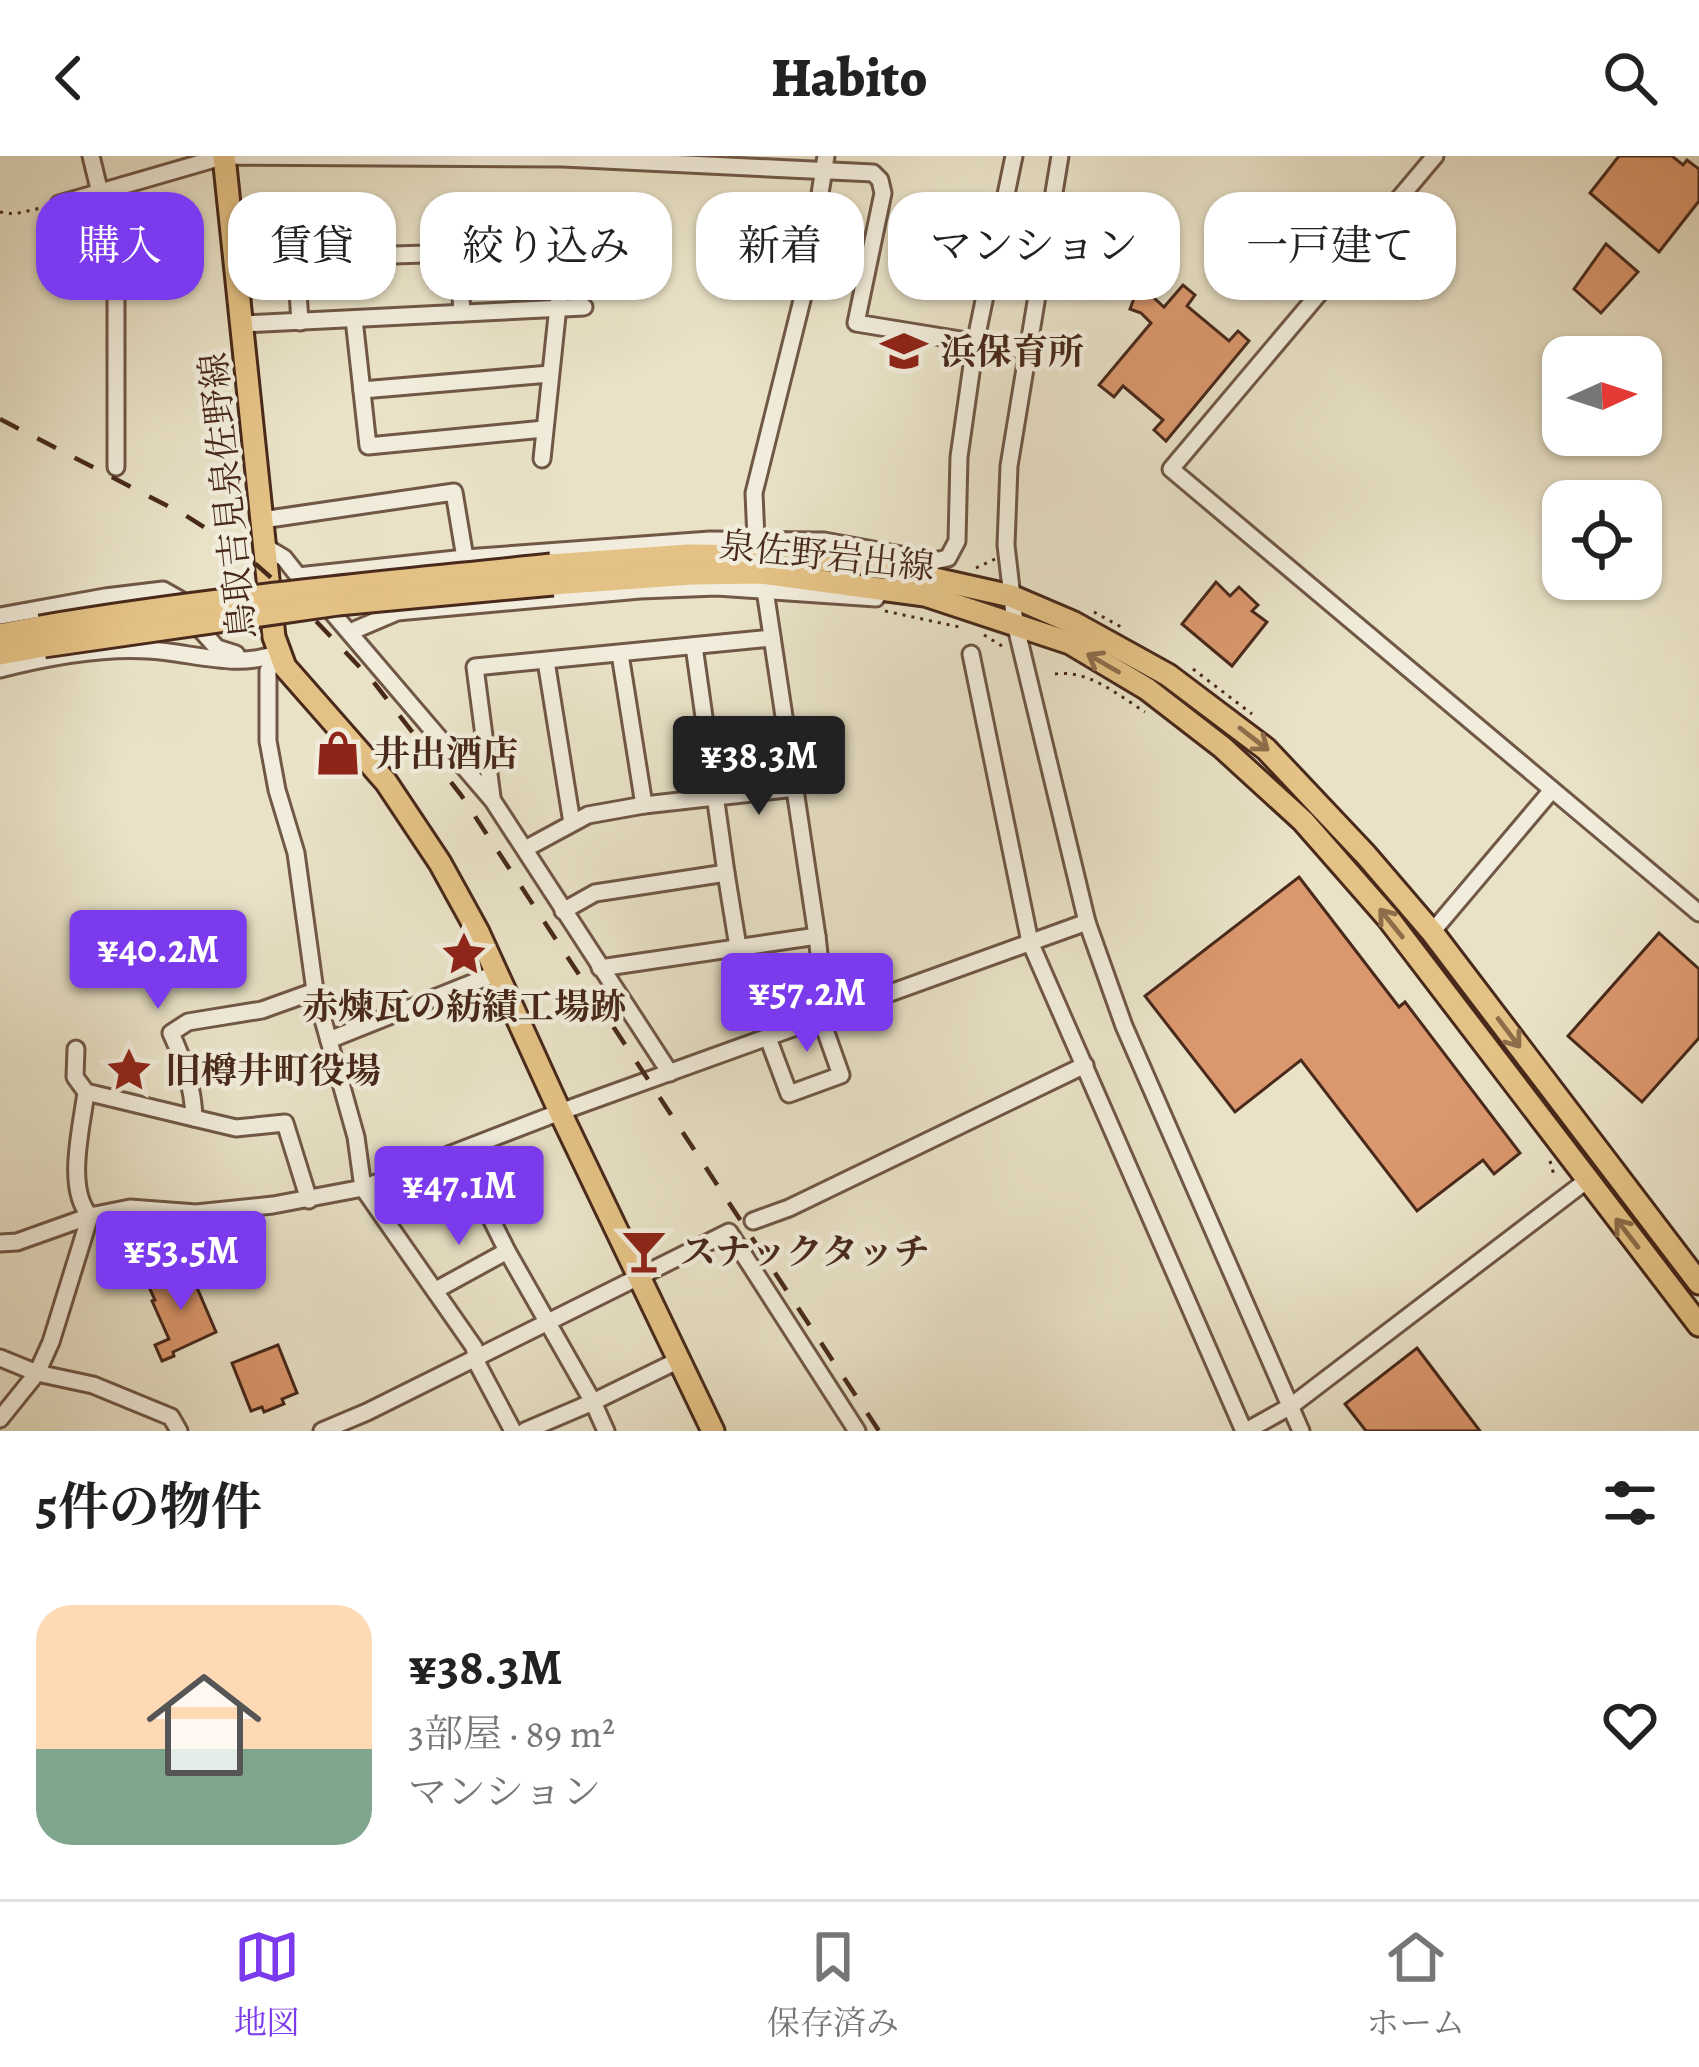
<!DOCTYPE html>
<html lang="ja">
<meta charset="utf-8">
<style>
body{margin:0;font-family:Alegreya,"Noto Serif JP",serif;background:#f6f6f6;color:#222;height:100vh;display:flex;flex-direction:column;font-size:45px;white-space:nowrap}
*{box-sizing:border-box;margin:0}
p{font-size:39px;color:#767676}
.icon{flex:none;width:66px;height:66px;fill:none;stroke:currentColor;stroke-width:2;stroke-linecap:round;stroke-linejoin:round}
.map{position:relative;height:1275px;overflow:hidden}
.details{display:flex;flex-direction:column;background:#fff;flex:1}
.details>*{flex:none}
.top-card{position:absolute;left:36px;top:36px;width:1629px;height:108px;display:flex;gap:24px}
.needle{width:78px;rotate:87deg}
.tools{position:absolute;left:1542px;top:180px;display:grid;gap:24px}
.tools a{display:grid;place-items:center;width:120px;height:120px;border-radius:24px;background:#fff;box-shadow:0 3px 9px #0004;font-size:60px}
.price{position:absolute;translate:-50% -102px;padding:0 27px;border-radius:12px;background:#7c3aed;color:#fff;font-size:39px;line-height:78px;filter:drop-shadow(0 3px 6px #0008)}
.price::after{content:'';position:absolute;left:50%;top:72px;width:36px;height:27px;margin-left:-18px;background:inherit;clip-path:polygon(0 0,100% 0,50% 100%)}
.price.current{background:#222;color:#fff}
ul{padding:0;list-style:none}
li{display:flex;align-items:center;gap:36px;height:300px;padding:0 36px}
li span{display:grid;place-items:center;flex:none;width:336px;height:240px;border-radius:36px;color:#555}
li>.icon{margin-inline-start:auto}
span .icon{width:144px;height:144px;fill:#fffc;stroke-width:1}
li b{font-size:51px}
h2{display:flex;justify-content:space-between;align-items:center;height:144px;padding:0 36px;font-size:51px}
.chip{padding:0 42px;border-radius:36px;background:#fff;box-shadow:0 3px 9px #0004;font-size:42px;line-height:108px}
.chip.current{background:#7c3aed;color:#fff}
header{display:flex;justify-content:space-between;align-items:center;height:156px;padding:0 36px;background:#fff;font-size:54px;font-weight:800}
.menu{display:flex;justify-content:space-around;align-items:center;height:168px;border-top:3px solid #e0e0e0;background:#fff;font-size:33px;color:#767676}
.menu a{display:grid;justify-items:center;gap:6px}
.menu .current{color:#7c3aed}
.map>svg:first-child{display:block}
</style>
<header><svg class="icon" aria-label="back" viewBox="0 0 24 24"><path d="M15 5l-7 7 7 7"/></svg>Habito<svg class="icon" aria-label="search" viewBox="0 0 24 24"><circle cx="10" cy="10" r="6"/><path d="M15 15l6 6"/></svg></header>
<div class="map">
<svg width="1699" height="1275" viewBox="0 0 1699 1275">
<rect width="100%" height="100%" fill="#e9e2c7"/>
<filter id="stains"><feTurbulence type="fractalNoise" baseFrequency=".00167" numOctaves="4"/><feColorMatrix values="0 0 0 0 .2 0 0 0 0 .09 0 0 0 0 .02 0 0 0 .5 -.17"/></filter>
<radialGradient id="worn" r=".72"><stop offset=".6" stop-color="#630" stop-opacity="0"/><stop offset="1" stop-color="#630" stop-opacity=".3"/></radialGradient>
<g fill="#db976d" stroke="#48291b" stroke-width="3">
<polygon points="1619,0 1672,0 1683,9 1687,4 1699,13 1699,45 1659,96 1590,37"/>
<polygon points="1606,88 1638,116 1601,157 1574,133"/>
<polygon points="1142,121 1150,130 1152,140 1164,151 1183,129 1195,139 1187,150 1229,185 1238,175 1249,185 1166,285 1154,274 1163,264 1123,230 1114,241 1099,229 1151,167 1141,157 1130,153"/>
<polygon points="1216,426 1230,440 1239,431 1258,449 1252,455 1267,466 1232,510 1182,468"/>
<polygon points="1299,721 1399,851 1405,846 1520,997 1494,1018 1483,1004 1417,1055 1301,904 1235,956 1145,840"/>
<polygon points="1659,777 1699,813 1699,882 1642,946 1568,880"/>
<polygon points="189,1113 216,1176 173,1196 174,1200 162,1205 155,1189 169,1183 152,1145 155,1144 149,1131"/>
<polygon points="278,1189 297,1237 282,1243 284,1248 264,1256 262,1251 251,1255 232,1207"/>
<polygon points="1417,1192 1480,1275 1366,1275 1345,1248"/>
</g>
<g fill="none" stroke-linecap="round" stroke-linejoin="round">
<g stroke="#705746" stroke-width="21">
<g id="minor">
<polyline points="91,0 100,37"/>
<polyline points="1060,0 1009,310 1006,389 1015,467 1087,766 1124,870 1301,1275"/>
<polyline points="1435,0 1171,313 1699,757"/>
<polyline points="116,32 116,311"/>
<polyline points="59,48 225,0 563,2 873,17 880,24 883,37 856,167 1028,195"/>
<polyline points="457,74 462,157"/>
<polyline points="295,90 300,166"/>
<polyline points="296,102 458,97"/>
<polyline points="354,163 368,290 544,273"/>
<polyline points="242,168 584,151"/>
<polyline points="362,234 550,218"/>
<polyline points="542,303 567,64"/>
<polyline points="262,364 454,336 465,402"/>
<polyline points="756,383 754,337 805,132 826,0"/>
<polyline points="264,390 284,402 303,426"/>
<polyline points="298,420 465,402 710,384 824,385 934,405 948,402 957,385 959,301 975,188 1014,0"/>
<polyline points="765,434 817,780 826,862 824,871 841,919 789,938 768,882"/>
<polyline points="324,447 493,645 670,917"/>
<polyline points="0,460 105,441 163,434 179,443 192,464 217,492 236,498"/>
<polyline points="350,476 397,456 640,434 717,431 876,442"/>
<polyline points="278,497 268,515 268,585 277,634 296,697 315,835 356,981 363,1032 474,1191 478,1209 513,1275"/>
<polyline points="620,498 644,649"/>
<polyline points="971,498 1030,786 1244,1275"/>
<polyline points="546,505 572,667"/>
<path d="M0,513c47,-12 99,-22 148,-19 43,2 89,20 130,3"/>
<polyline points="492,641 475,511 772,482"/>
<polyline points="525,693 588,659 644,649 796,632"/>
<polyline points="726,717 738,791"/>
<polyline points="563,755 595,737 726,717 694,490"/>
<polyline points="1432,776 1552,634"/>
<polyline points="600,812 817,780"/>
<polyline points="329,884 497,817"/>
<path d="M76,893l-1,28 11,15 108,26c-1,-32 -10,-56 -23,-85l17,-11 74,-12 53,-19"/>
<polyline points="194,962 236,972 285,967 309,1044"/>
<polyline points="458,996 507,1095 593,1246 606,1275"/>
<polyline points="753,1065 789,1052 1085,909"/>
<polyline points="0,1087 17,1086 90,1060 130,1052 196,1057 273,1049 363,1032 560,956 1087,766"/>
<polyline points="436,1134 507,1095"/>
<polyline points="0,1202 37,1217 93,1229 171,1261 179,1275"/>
<path d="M0,1263l37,-46 14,-31 39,-126c-25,-27 -8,-90 -4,-124"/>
<polyline points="322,1275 367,1256 729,1076 857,1275"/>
<polyline points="525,1275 593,1246 679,1204"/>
<polyline points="1246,1275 1291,1250 1586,1025"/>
</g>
</g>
<g stroke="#48291b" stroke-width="27">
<g id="major">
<polyline points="224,0 274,481 285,511 386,626 440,707 478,776 560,956 713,1275"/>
<polyline points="551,409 688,399 761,400 863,407 1011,440 1074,467 1168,519 1266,593 1366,699 1432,776 1699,1127"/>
<polyline points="553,428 691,418 760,417 925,439 1070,487 1147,533 1222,591 1303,665 1388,762 1699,1169"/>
<polyline points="0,479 40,471"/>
<polyline points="0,498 44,490"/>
</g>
</g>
<g stroke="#48291b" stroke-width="3" stroke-dasharray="3 6" stroke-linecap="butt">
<polyline points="0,56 14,58 45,51"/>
<polyline points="976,412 995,403"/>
<polyline points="885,455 964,472"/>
<polyline points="1094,456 1123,472"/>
<polyline points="984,479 1007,493"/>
<polyline points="1193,513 1252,558"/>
<path d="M1055,518c33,-5 63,21 90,38"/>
<polyline points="1550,1005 1554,1019"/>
</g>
<use href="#minor" stroke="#f1ecdb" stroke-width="15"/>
<use href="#major" stroke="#e4c184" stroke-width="21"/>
<polyline stroke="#48291b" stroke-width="4.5" stroke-dasharray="21 21" stroke-linecap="butt" points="0,263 185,359 241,395 293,441 372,524 461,639 879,1275"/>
<g stroke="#48291b" stroke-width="27" stroke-linecap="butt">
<g id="major-bridge">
<path d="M40,471c170,-29 341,-44 511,-62"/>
<polyline points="44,490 338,448 553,428"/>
</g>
</g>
<use href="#major-bridge" stroke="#e4c184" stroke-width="21"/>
</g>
<defs><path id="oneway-shaft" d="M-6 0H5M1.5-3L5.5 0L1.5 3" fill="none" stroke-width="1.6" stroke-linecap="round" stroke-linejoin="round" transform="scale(3)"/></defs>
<g stroke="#8e6d4a">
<use href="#oneway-shaft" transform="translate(1103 507) rotate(-150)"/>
<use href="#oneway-shaft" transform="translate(1254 583) rotate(38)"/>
<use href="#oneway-shaft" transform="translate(1391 767) rotate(-129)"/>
<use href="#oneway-shaft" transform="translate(1509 877) rotate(53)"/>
<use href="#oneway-shaft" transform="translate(1627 1077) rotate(-128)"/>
</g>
<defs>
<g id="school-bare" transform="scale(3.6)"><path d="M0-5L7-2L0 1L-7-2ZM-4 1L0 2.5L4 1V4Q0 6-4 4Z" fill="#8f2418" stroke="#f1ecdb" stroke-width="2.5" paint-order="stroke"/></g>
<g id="shop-bare" transform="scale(3.6)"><path d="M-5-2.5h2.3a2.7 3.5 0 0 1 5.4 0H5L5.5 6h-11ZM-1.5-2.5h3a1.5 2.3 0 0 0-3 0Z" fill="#8f2418" stroke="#f1ecdb" stroke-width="2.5" paint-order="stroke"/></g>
<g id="sight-bare" transform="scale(3.6)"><path d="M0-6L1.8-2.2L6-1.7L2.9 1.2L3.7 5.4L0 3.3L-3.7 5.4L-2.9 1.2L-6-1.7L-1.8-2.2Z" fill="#8f2418" stroke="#f1ecdb" stroke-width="2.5" paint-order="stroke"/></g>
<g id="bar-bare" transform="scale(3.6)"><path d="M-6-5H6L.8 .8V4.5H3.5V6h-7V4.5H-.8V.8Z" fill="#8f2418" stroke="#f1ecdb" stroke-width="2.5" paint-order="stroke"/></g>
</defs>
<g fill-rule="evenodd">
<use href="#school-bare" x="904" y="195"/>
<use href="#shop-bare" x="338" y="597"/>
<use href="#sight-bare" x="464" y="798"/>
<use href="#sight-bare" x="129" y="914"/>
<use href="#bar-bare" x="644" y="1095"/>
</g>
<g text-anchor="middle" stroke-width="9" stroke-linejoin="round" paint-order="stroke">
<g font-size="36" font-weight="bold" fill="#48291b" stroke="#f1ecdb" text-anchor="start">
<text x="940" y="208">浜保育所</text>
<text x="374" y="610">井出酒店</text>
<text x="464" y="863" text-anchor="middle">赤煉瓦の紡績工場跡</text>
<text x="165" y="927">旧樽井町役場</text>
<text x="680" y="1108">スナックタッチ</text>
</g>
<g font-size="36" fill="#48291b" stroke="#f1ecdb">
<text transform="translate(227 340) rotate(-96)" y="13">鳥取吉見泉佐野線</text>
<text transform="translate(827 399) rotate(6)" y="13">泉佐野岩出線</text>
</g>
</g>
<rect width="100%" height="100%" filter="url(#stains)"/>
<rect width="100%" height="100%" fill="url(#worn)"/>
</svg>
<div class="tools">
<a><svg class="needle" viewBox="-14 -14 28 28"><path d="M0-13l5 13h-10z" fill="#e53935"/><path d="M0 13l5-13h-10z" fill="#767676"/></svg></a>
<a><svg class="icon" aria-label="locate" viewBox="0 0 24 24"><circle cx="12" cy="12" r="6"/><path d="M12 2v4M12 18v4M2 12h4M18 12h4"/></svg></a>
</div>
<b class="price current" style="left:759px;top:662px">¥38.3M</b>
<b class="price" style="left:158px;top:856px">¥40.2M</b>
<b class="price" style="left:807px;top:899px">¥57.2M</b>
<b class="price" style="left:459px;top:1092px">¥47.1M</b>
<b class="price" style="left:181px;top:1157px">¥53.5M</b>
<div class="top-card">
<a class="chip current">購入</a>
<a class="chip">賃貸</a>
<a class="chip">絞り込み</a>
<a class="chip">新着</a>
<a class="chip">マンション</a>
<a class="chip">一戸建て</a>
</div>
</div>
<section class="details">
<h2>5件の物件<svg class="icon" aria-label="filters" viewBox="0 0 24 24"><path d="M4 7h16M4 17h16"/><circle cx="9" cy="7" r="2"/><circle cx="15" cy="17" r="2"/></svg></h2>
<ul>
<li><span style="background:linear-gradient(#ffd9b3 60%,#7fa58c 0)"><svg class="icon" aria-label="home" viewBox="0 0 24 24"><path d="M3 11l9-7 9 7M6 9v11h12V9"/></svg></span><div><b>¥38.3M</b><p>3部屋 · 89 m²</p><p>マンション</p></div><svg class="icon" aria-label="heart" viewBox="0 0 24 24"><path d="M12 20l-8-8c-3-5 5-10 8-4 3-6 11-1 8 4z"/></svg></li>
</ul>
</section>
<nav class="menu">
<a class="current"><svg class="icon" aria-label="map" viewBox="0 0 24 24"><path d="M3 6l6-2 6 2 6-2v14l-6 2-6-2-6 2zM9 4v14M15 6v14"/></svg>地図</a>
<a><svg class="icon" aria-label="saved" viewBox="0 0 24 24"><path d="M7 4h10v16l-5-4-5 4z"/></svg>保存済み</a>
<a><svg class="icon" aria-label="home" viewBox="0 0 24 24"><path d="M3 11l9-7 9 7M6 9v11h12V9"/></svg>ホーム</a>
</nav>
